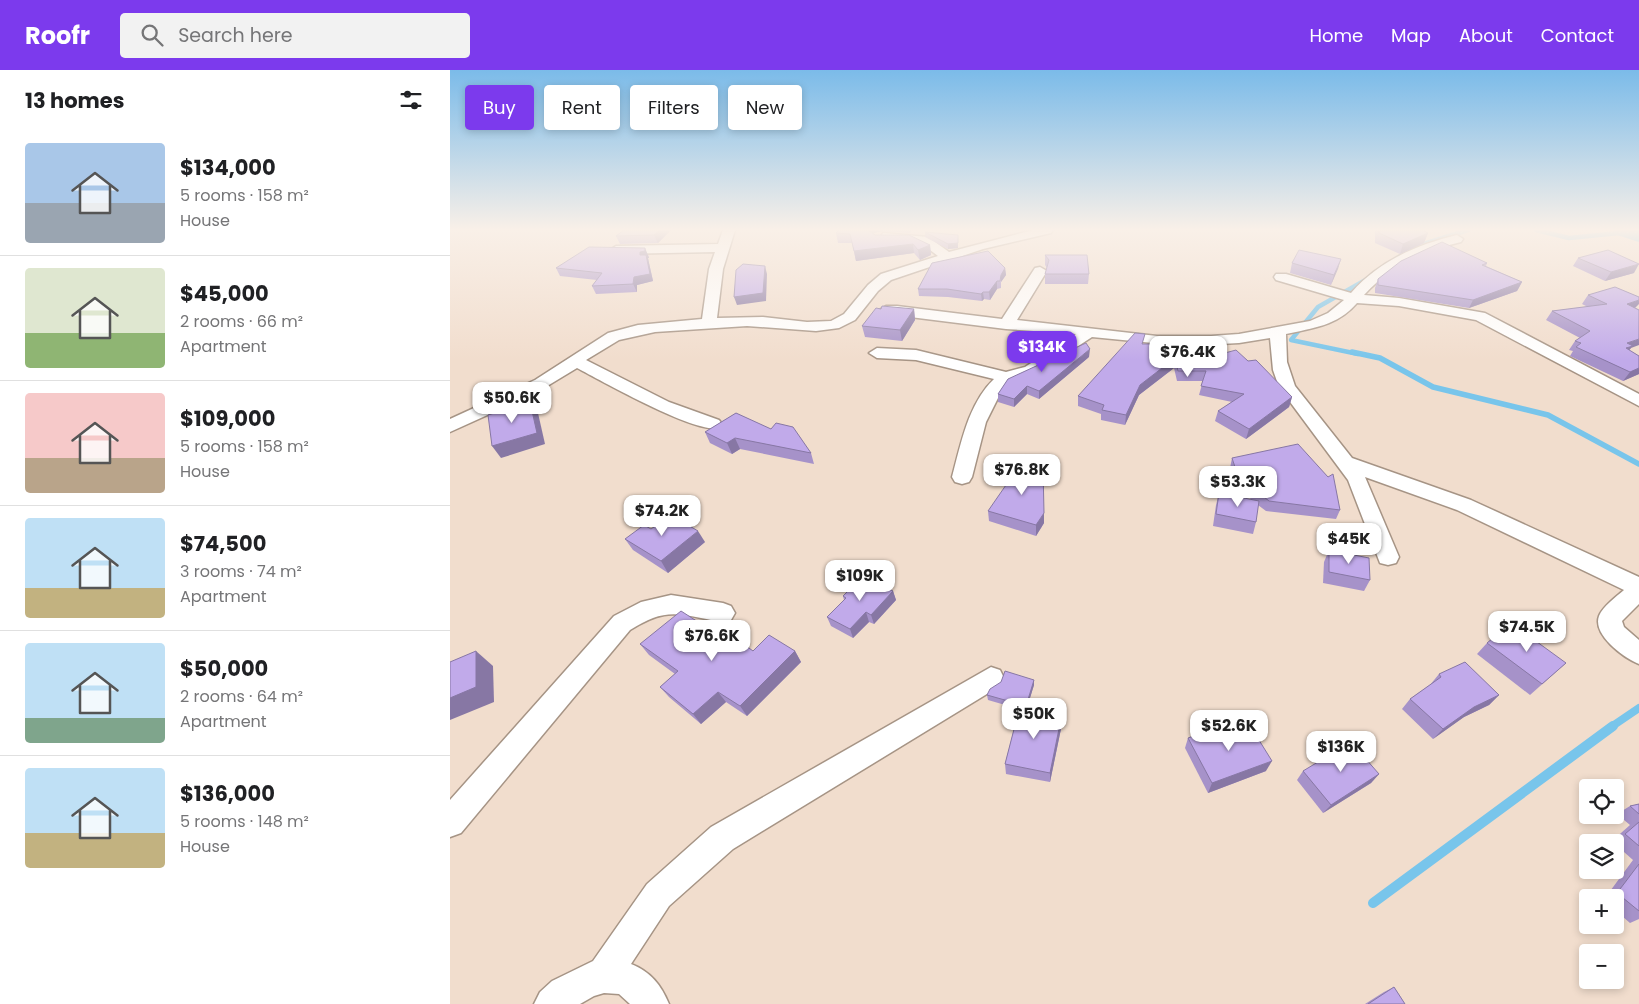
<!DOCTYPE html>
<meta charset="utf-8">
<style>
body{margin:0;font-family:Poppins,sans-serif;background:#f2f2f2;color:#202124;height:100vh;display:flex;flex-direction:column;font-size:19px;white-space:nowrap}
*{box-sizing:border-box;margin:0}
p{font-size:16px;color:#757577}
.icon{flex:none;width:28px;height:28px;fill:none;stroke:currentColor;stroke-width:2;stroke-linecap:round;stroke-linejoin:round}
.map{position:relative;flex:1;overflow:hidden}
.side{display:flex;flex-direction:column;background:#fff;width:450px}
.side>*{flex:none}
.hud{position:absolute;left:15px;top:15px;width:475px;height:45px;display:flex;gap:10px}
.fabs{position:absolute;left:1129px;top:709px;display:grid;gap:10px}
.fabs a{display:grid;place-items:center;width:45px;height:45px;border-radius:5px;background:#fff;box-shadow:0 2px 8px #0003;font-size:25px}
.price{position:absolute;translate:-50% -42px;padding:0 11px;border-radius:10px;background:#fff;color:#222;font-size:16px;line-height:32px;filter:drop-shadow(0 1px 2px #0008)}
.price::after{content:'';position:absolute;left:50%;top:30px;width:15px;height:11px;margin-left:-8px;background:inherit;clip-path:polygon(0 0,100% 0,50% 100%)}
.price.current{background:#7c3aed;color:#fff}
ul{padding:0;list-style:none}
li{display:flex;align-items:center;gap:15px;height:125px;padding:0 25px}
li+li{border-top:1px solid #e0e0e0}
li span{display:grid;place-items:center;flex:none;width:140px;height:100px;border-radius:5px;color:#555}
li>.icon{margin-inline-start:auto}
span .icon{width:60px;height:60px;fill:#fffc;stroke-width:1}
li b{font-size:21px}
h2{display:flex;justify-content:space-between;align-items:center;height:60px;padding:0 25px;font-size:21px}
.tag{padding:0 18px;border-radius:5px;background:#fff;box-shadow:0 2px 8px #0003;font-size:18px;line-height:45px}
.tag.current{background:#7c3aed;color:#fff}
header{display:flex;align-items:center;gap:30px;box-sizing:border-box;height:70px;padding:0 25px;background:#7c3aed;color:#fff}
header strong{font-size:24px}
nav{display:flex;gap:28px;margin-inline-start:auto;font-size:18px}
.search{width:350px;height:45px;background:#f2f2f2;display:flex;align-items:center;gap:12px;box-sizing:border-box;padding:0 18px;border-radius:5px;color:#757577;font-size:19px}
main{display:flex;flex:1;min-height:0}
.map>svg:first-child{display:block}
</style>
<header>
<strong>Roofr</strong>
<div class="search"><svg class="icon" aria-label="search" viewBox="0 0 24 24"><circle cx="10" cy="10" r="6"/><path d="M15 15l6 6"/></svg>Search here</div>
<nav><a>Home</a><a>Map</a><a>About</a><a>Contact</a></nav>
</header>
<main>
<section class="side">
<h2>13 homes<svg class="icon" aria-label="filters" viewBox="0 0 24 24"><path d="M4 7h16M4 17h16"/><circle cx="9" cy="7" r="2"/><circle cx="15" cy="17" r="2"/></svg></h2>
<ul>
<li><span style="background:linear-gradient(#a9c7e8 60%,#9aa5b1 0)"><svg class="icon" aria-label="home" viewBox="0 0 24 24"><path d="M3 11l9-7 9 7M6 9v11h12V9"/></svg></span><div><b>$134,000</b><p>5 rooms · 158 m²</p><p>House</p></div></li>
<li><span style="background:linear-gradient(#dfe7d0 65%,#8fb573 0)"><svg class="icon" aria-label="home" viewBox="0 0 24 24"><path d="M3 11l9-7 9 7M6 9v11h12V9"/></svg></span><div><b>$45,000</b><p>2 rooms · 66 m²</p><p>Apartment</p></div></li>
<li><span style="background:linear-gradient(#f6c9c9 65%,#b9a48a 0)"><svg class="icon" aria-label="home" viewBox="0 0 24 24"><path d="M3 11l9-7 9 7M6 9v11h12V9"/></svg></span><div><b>$109,000</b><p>5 rooms · 158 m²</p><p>House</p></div></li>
<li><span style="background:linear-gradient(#bfe0f5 70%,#c2b280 0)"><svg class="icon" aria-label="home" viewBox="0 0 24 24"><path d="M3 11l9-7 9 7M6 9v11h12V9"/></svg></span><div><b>$74,500</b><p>3 rooms · 74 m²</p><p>Apartment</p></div></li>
<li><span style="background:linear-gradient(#bfe0f5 75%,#7fa58c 0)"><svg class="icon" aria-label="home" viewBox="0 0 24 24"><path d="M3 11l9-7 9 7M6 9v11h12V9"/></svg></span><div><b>$50,000</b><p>2 rooms · 64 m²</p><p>Apartment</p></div></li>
<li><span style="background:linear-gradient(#bfe0f5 65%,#c2b280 0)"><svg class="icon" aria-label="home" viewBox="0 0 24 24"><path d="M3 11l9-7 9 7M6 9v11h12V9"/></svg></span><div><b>$136,000</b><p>5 rooms · 148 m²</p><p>House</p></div></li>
</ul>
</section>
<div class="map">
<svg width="1189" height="934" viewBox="0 0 1189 934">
<rect width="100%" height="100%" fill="#f1ddcd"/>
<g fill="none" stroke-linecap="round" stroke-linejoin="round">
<g stroke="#78c5eb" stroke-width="4.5">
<polyline points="1086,160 1119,168 1179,162"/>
<polyline points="936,196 964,177 1018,160"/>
<polyline points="908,284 841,270 868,237 919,208"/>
</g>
<polyline stroke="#78c5eb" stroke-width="5.5" points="902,282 930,288 983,317 1098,345 1189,394"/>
<polyline stroke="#78c5eb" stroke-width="8" points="1161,657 1189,638"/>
<polyline stroke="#78c5eb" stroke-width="10" points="923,833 1163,656"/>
<polygon fill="#78c5eb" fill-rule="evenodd" points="1164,160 1189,160 1189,172 1167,165"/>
<g stroke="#a69485" stroke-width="3">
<g id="street">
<path d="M273,160h12l-12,39 -6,49 46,-1 44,5 24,-1 13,-7 24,-29 13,-11 57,-18 -17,-13 -38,-4 -2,-3 2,-3 45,4 21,15 84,-22h20l-2,3 -68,16 -92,31 -13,11 -23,29 -16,8 -23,3 -69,-5 -92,6 -36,8 -33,20 83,42 50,18 3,4 -3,4c-24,6 -117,-47 -142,-60l-43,26 -84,38v-13l85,-39 73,-47 30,-8 64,-6 7,-50 6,-17 -99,2 -6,-4 6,-4 102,-2z"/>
<path d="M1007,165l6,4 -2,3c-37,9 -71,24 -97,53l35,3 86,15 154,81v12l-163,-86 -77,-14 -42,-3c-20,23 -44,25 -71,31l1,28 8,24 57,72 119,42 168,77v27l-17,17 2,6 15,13v24c-15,-6 -47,-29 -40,-48 4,-10 17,-19 25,-26l-167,-80 -92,-33 34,80 -3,6 -8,2 -8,-2 -32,-83 -69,-93 -6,-17 -3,-32 -31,5 -55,3 -92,-9 -55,36 -25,7 -10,10 -16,32 -14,55 -3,5 -7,2 -7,-2 -3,-5c9,-33 16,-73 42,-98l-78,-19 -39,-2 -8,-5 8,-5 39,2 90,22 19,-5 51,-33 -70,-5 -120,-15 -7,-4 7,-4h11l105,13 33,-51 5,-1 7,4 -30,49 140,16h54l28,-2 71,-13 18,-8 16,-13 -68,-20 -2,-3 2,-3h10l65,19c28,-32 65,-48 106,-58z"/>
<path d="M221,525l52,8 8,3 4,7 -4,7c-10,3 -19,0 -30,-2 -31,-7 -44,-5 -71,12l-169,203 -11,4v-37l164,-184 27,-14z"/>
<path d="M541,597l9,3 4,8 -4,8 -267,163 -64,57 -38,58c20,8 30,21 38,40h-39l-11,-10 -15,-1 -10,3 -14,8h-46l6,-12 12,-11 41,-20 54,-77 64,-57z"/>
</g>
</g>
<use href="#street" fill="#fff" fill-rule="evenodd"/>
</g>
<g fill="#a692c9">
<polygon points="174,160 221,160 208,173 170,174 166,166"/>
<polygon points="389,160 462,160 460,163 433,161 423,163 425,165 480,175 481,185 470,190 464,183 406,191 402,173 388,173 386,163"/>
<polygon points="925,160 972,160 978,163 974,173 950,184 925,173"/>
<polygon points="475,162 508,170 508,178 498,179 475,167"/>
<polygon points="198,185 199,188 198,188 199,193 203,211 187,215 187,222 146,224 142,216 147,210 110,206 106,198"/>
<polygon points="595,185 639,204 638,214 595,214 595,204 597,198 595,195"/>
<polygon points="1128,188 1184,203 1155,211 1123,196"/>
<polygon points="891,189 881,215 840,203 842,193"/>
<polygon points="1037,193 1036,196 1072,212 1067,221 1019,238 925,223 925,218 928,209"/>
<polygon points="555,198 556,205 551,212 551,218 547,219 540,230 534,229 532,231 498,227 469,226 468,219"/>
<polygon points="1138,225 1186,237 1185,238 1181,278 1179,280 1189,286 1189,304 1173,311 1120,286 1123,281 1119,280 1125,271 1130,268 1096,250 1102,241 1138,237 1132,234"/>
<polygon points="464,239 465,250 452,271 415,267 412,256"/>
<polygon points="693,274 759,289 798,291 842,327 839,337 796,369 765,351 768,341 782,332 749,325 753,311 727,311 724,298 689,325 675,355 651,350 651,344 628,336 628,326"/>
<polygon points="639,287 589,329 577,324 564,337 548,332 548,324"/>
<polygon points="286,343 361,383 364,394 290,379 282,384 260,373 255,362"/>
<polygon points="782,388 890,440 886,449 816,441 808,435 806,452 803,464 763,456 766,435 769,423 802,430 786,416 780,398"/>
<polygon points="538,441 594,453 586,466 539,451"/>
<polygon points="201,459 255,472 218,503 183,480 175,469"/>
<polygon points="879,480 920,510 914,521 873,513 874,492"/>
<polygon points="443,521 446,530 424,554 419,552 403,568 381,556 377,547 394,530 393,526"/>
<polygon points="270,566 303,581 345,581 351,592 297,646 276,632 251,654 219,627 210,617 225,604 199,585 190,574"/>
<polygon points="1037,573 1116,593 1080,625 1027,584"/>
<polygon points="989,604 1049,625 1039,635 1014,647 983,669 952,639 960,629 980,615"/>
<polygon points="584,610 584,615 577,637 612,654 600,712 556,704 555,694 569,639 538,630 537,625"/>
<polygon points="766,666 816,701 758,723 735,678 738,668"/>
<polygon points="853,701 929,704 921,713 873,743 847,710"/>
<polygon points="1189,734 1189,849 1180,853 1165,840 1165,828 1155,828 1183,790 1165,774 1165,772 1163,772 1162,771 1180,755 1167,744 1180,736"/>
<polygon points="944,917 955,934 915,934 934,922"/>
</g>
<g fill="#8777a4">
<polygon points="210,160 221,160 208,173 204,165"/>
<polygon points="418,160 433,160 433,161 423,163"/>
<polygon points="978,163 974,173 950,184 953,174"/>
<polygon points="508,165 508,178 498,179 498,174"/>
<polygon points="463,174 464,183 406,191 404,181"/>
<polygon points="480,175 481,185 470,190 468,180"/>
<polygon points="195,178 198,185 199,188 198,188 199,193 203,211 187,215 187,222 183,214 184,207 190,182"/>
<polygon points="891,189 888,199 881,215 884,205"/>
<polygon points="1189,194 1184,203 1155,211 1161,202"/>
<polygon points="315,196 317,204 316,231 287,235 284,227"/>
<polygon points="555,198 556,205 551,212 551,218 551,205"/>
<polygon points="547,211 547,219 540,230 539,222"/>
<polygon points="1072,212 1067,221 1019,238 1023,230"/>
<polygon points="533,222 534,229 532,231 531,224"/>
<polygon points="1189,230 1189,234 1186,237 1171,243 1177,234"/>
<polygon points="464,239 465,250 452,271 450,260"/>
<polygon points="1189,269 1189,275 1181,278 1176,284 1169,287 1177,273"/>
<polygon points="640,279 639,287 589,329 589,321"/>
<polygon points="725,288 724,298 689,325 675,355 676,345 690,315"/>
<polygon points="1189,298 1189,304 1173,311 1180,302"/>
<polygon points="577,316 577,324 564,337 564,329"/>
<polygon points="842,327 839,337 796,369 799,359"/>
<polygon points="80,332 88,343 95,374 51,388 42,376"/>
<polygon points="285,368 290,379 282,384 277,373"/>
<polygon points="594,443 594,453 586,466 586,455"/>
<polygon points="248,461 255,472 218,503 211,491"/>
<polygon points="443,521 446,530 424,554 421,545"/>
<polygon points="416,542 419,552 403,568 400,559"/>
<polygon points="26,581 43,596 44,632 0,650 0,628"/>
<polygon points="345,581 351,592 297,646 290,636"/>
<polygon points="584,610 584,615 576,641 576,636"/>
<polygon points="268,622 276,632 251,654 243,644"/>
<polygon points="1049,625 1039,635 1014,647 983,669 993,659 1024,637"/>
<polygon points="612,644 612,654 600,712 600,703"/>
<polygon points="822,691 816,701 758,723 762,713"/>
<polygon points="929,704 921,713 873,743 881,735"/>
</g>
<g fill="#c1aaea" stroke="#8777a4">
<polygon points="174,160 210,160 204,165 166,166"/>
<polygon points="389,160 418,160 425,165 459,165 480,175 468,180 463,174 404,181 400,164 386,163"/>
<polygon points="929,160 972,160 978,163 953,174 929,163"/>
<polygon points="475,162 508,165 508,173 498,174"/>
<polygon points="992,172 1037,193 1032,195 1072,212 1023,230 928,215 928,209 951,191"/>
<polygon points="139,177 195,178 195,181 190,182 190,185 196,185 200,204 184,207 183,214 142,216 152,203 106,198"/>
<polygon points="849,180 891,189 884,205 842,193"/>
<polygon points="1158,180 1189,194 1161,202 1128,188"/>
<polygon points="538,181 555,198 551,205 550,211 547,211 539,222 533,222 531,224 497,219 468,219 482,193"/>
<polygon points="595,185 637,185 639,204 595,204 599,190"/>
<polygon points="293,194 315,196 313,223 284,227 286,200"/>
<polygon points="1165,217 1189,227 1189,230 1177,234 1189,240 1189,269 1177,273 1183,276 1176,278 1189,286 1189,298 1180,302 1126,277 1131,273 1125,271 1140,261 1102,241 1157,234 1138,225"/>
<polygon points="432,236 464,239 450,260 412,256 426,238 431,239"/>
<polygon points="685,263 695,264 692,274 755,274 759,289 760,287 786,280 798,291 806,290 842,327 799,359 768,341 794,324 751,316 756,301 728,301 725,288 690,315 676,345 652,340 654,335 628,326"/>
<polygon points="636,273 640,279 589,321 577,316 564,329 548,324 558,309"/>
<polygon points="80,332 87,363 42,376 38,345"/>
<polygon points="286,343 321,359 326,353 343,357 361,383 285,368 277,373 255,362"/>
<polygon points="848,374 878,407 883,404 890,440 819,431 788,406 782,388"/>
<polygon points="593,398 594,443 586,455 538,441 556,415 556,399"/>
<polygon points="769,423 809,431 806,452 766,444"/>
<polygon points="221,445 248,461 211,491 175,469 194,455 201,459"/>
<polygon points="879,480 919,488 920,510 879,502"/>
<polygon points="413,506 443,521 421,545 416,542 400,559 377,547 396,528 393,526"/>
<polygon points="231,541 270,566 276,561 303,581 319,565 345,581 290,636 268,622 243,644 210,617 228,601 190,574"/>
<polygon points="1061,553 1116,593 1092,614 1037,573"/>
<polygon points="26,581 26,617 0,628 0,592"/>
<polygon points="1015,592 1049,625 1024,637 993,659 960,629 991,607 989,604"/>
<polygon points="555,601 584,610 576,636 537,625 540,619 551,612"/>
<polygon points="570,636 612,644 600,703 555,694"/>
<polygon points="799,654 822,691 762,713 738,668 762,659 766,666"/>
<polygon points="901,672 929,704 881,735 853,701"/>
<polygon points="1189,734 1189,744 1180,736"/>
<polygon points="1189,752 1189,776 1175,764"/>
<polygon points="1189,794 1189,841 1167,823"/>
<polygon points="944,917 955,934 918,934"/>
</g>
<linearGradient id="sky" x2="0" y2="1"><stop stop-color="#7bbbe9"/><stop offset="0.55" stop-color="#f9f0e8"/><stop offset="1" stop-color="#f9f0e8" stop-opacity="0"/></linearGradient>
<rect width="1189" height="290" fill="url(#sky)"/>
</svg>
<div class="fabs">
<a><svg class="icon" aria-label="locate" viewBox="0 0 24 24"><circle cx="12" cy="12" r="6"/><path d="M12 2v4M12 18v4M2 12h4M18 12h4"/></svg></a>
<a><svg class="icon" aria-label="layers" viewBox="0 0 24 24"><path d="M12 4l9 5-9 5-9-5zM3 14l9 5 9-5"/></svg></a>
<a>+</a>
<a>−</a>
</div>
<b class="price current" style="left:592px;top:303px">$134K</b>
<b class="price" style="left:738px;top:308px">$76.4K</b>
<b class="price" style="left:62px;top:354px">$50.6K</b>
<b class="price" style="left:572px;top:426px">$76.8K</b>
<b class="price" style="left:788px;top:438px">$53.3K</b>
<b class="price" style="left:212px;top:467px">$74.2K</b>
<b class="price" style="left:899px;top:495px">$45K</b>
<b class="price" style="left:410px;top:532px">$109K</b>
<b class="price" style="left:1077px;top:583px">$74.5K</b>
<b class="price" style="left:262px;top:592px">$76.6K</b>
<b class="price" style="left:584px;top:670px">$50K</b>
<b class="price" style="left:779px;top:682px">$52.6K</b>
<b class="price" style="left:891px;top:703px">$136K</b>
<div class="hud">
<a class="tag current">Buy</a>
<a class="tag">Rent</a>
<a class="tag">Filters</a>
<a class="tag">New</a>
</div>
</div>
</main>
